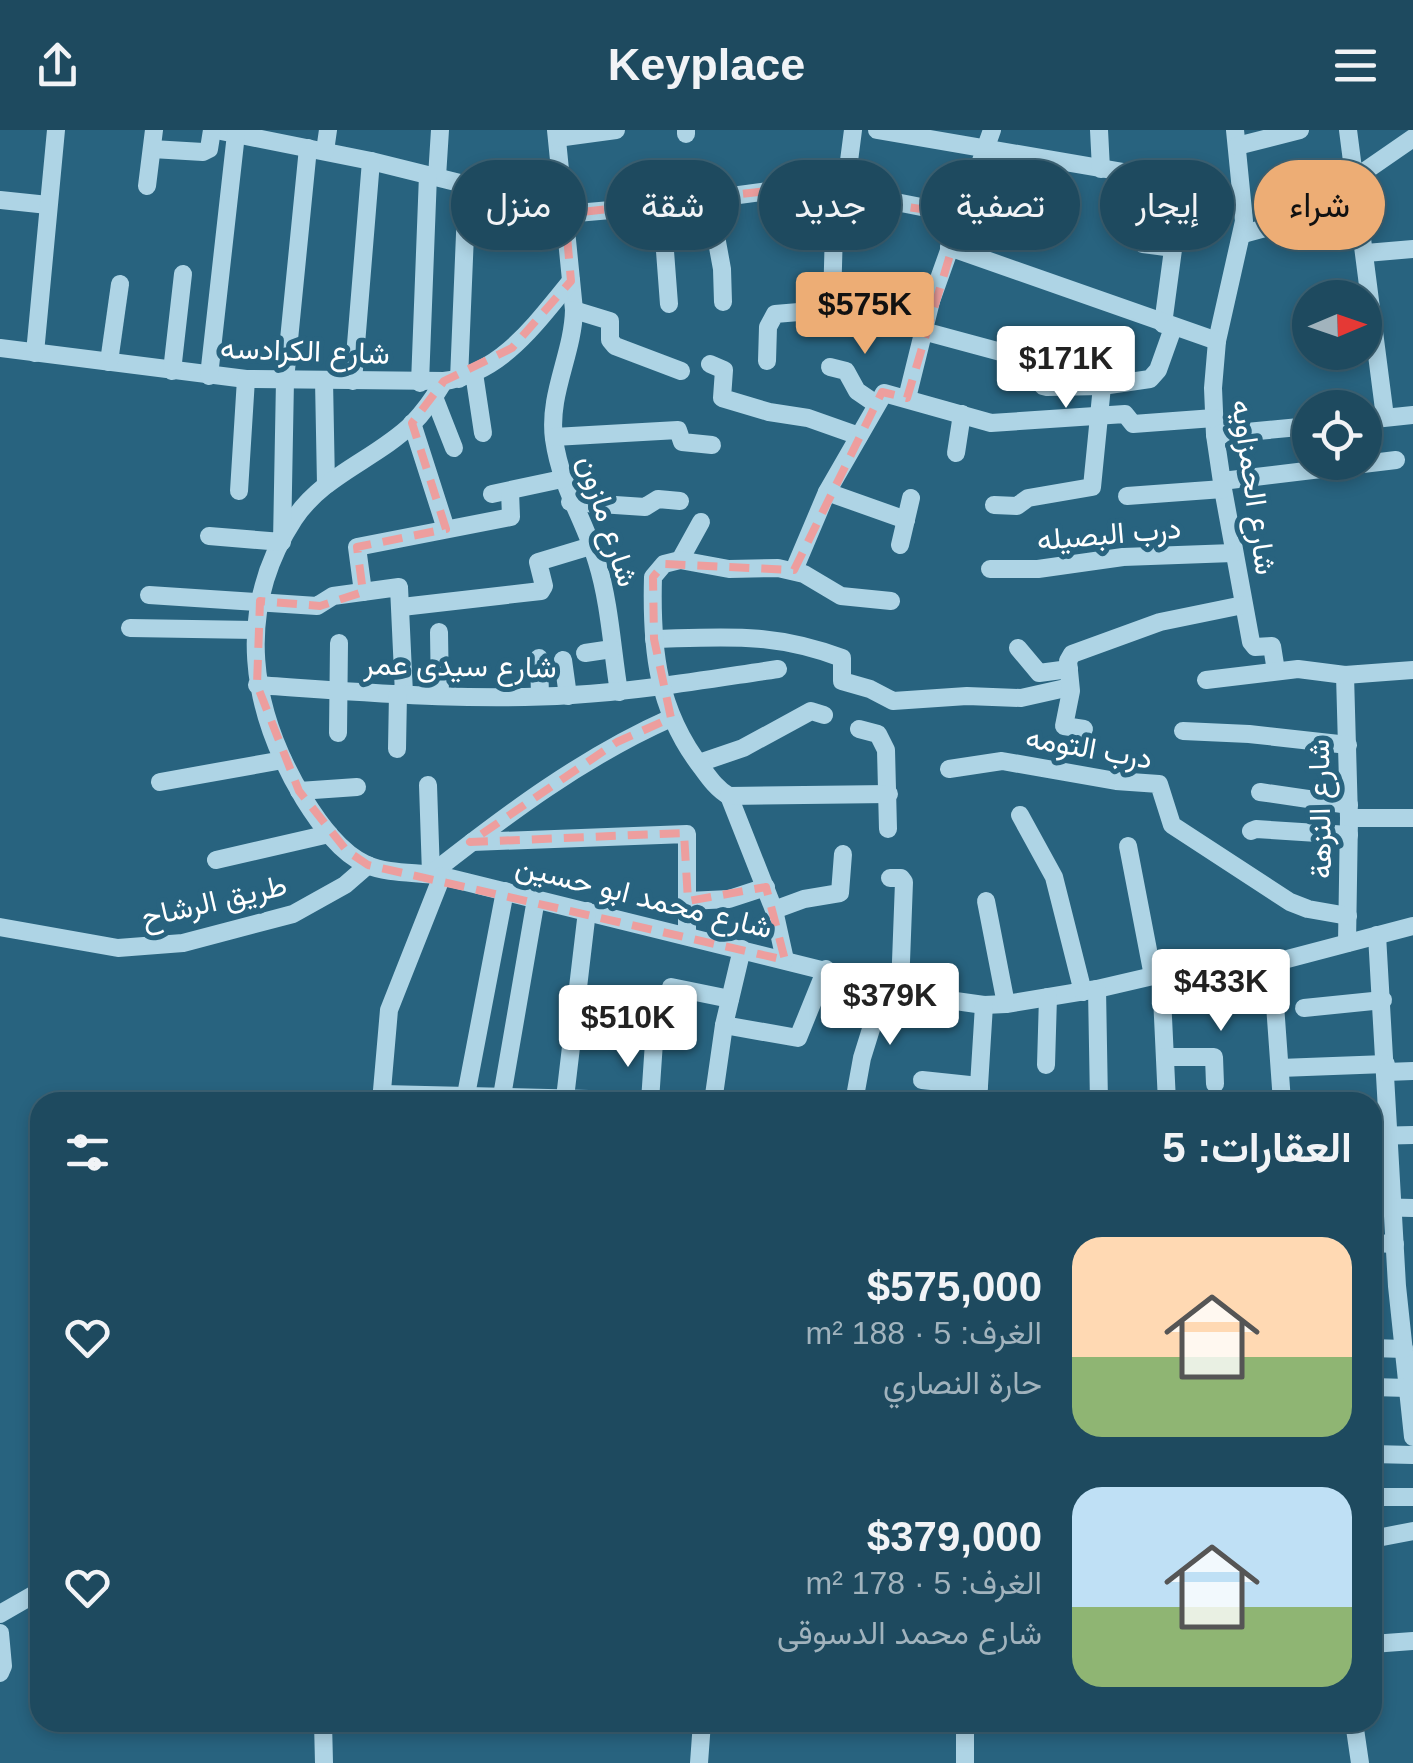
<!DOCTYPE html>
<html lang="ar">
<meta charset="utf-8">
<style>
body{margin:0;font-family:Arial,Vazirmatn,sans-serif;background:#265165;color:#f1f3f6;direction:rtl;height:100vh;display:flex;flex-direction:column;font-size:38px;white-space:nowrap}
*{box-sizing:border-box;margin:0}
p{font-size:32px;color:#a1b3bd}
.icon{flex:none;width:55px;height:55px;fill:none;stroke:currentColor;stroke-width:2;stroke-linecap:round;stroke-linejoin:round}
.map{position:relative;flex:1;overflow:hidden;direction:ltr}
.side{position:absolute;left:30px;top:962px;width:1352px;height:640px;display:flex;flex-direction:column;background:#1e4a5f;border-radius:30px;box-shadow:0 5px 15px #0003,0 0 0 2px #3c6274;direction:rtl}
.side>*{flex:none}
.top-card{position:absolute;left:30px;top:30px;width:1355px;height:90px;direction:rtl;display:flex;gap:20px}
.needle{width:65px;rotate:88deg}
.tools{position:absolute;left:1292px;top:150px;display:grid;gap:20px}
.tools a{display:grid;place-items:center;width:90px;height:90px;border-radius:50%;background:#1e4a5f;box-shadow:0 5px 15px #0003,0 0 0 2px #3c6274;font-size:50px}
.price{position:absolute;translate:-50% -85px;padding:0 22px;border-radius:10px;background:#fff;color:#222;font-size:32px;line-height:65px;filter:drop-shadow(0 2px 5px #0008)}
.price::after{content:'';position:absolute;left:50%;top:60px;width:30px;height:22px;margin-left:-15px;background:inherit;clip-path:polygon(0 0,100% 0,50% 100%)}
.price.on{background:#edad75;color:#111}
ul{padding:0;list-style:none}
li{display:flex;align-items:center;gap:30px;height:250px;padding:0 30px}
li span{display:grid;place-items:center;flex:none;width:280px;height:200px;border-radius:30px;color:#555}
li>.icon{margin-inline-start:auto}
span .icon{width:120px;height:120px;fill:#fffc;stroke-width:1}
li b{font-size:42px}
h2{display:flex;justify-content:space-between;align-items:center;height:120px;padding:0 30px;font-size:42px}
.pill{padding:0 35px;border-radius:45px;background:#1e4a5f;box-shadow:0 5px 15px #0003,0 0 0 2px #3c6274;font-size:35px;line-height:90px}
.pill.on{background:#edad75;color:#111}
header{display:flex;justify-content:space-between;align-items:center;height:130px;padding:0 30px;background:#1e4a5f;font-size:45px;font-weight:700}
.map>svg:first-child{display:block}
</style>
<header><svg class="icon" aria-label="menu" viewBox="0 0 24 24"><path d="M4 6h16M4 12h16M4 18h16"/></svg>Keyplace<svg class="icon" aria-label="share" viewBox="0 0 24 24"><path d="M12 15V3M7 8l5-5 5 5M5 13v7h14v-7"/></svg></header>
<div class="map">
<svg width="1413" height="1633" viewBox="0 0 1413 1633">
<rect width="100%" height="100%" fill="#28637f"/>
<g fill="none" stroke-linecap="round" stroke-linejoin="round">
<g stroke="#aed4e5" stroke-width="18">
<polyline points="216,0 371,31 484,59 562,62"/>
<path d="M556,0l18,180c-1,44 -26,84 -20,129 7,49 30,79 43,123 13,42 15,88 22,130"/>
<polyline points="686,0 686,4"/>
<polyline points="877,0 1176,51 1181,60 1163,194"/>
<polyline points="1099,0 1101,39"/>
<polyline points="1235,0 1244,91 1217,211 1213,258 1215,305 1223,359 1251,512 1255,517 1272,516 1276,541"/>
<polyline points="1348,0 1385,287"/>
<polyline points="557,8 616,0"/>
<polyline points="1237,16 1300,0"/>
<polyline points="152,19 203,22 209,19 212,0"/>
<polyline points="325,21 328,0"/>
<polyline points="437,47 440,0"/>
<polyline points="147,56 154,0"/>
<polyline points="845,62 853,0"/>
<polyline points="709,68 722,139 723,172"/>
<polyline points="0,70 48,75"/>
<polyline points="657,76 664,108 669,174"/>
<polyline points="565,84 657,76 784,59 845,62 962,85"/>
<polyline points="1243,104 1284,93 1303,84 1413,8"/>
<polyline points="1143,114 1173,118"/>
<polyline points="949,117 1217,211"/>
<polyline points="1366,123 1413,119"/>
<polyline points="872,174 931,171"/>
<polyline points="574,180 610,191 610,210 615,216 681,241"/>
<polyline points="923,201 1038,232 1043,241 1043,256 1047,257 1102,256 1150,249 1158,240 1173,198"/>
<path d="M0,218l246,31 198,2c58,-8 92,-58 127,-100"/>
<polyline points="35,223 56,0"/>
<polyline points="767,231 768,197 775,184 823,180 832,174 835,61"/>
<polyline points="109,232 120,154"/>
<polyline points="710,234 724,240 722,268 769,282 808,288 859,306"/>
<polyline points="830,237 846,241 857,261 876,274"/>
<polyline points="172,241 183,144"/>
<polyline points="474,243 483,303"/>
<polyline points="209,246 236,4"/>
<polyline points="459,249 467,56"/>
<polyline points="324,250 326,355"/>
<polyline points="353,251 371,31"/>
<path d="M444,251c-9,15 -19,30 -32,43 -36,35 -89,51 -118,95 -60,92 -44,191 10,280 15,24 36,54 63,66 21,9 52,7 75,11l492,122 50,7 22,-1 91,-15 56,-13 119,-13 141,-37"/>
<polyline points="420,253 428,45"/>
<polyline points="434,267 454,318"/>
<polyline points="907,268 931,171 992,0"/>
<polyline points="1365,290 1413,285"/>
<polyline points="412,293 446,399"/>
<polyline points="1215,305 1310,296"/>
<polyline points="554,307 678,300 682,312 712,315"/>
<polyline points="956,323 962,284"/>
<polyline points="1222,351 1396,330"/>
<polyline points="239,361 246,249"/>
<polyline points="827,362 906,390"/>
<polyline points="492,364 562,349"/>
<polyline points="1127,366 1223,359"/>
<polyline points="570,372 645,377 658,369 680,371"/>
<polyline points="994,375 1017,376 1028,368 1092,357 1102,256"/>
<polyline points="209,406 282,412 285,250 308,18"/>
<polyline points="900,415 911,368"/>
<polyline points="680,430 701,392"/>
<polyline points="990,439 1038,439 1123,427 1233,423"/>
<polyline points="794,440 827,362 884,263 991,293 1125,284 1133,294 1214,288"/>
<polyline points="363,462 357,417 511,387 510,361"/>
<polyline points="149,465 317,476 333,466 399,457 404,564"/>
<polyline points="402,477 541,461 544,456 538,432 591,416"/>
<polyline points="130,498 255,500"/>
<polyline points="439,502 440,566"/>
<path d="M654,509c72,-2 118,-7 188,19v23l28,8 23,12 74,-5 54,2 49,-11"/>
<polyline points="1018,518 1039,543 1069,539"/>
<polyline points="585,523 612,519"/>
<polyline points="539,528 540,566"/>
<polyline points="563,530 568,566"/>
<polyline points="1345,545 1349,688 1347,813"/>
<polyline points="1206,550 1298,539 1345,545 1413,540"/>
<path d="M257,555c105,7 211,17 315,10 70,-4 138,-16 206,-26"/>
<polyline points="859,599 878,604 886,620 888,699"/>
<polyline points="1084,599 1064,596 1071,561 1068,531 1072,524 1160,492 1243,475"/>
<polyline points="1183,601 1249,604 1348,615"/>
<polyline points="338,603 339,513"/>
<polyline points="397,619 398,563"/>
<polyline points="699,633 743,618 811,581 824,585"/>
<polyline points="949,639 1002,631 1116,651 1159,654 1172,695 1290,772 1308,779 1348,786"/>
<polyline points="160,652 283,630"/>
<polyline points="428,655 431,744"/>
<polyline points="299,661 357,657"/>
<polyline points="1260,662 1349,675"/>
<path d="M729,666c-12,-7 -19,-17 -27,-28 -45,-58 -51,-119 -49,-191l11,-13 16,-4 49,9 49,-1 26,6 37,22 50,5"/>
<polyline points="729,666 774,780 785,830"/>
<polyline points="729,666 889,664"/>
<polyline points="1020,685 1054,747 1083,862"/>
<polyline points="1349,688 1413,688"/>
<polyline points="1251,701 1256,699 1349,705"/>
<polyline points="472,712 687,704 687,806"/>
<polyline points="1128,716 1153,846"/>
<polyline points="216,730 329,704"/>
<path d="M431,744c75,-59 152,-117 240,-156"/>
<polyline points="890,748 901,748 904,752 900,858"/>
<polyline points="688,771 729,769 766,757"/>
<polyline points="986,771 1006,874"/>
<polyline points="774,780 804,769 840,763 843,724"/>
<polyline points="0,797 118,818 183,813 293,784 345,755 368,735"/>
<polyline points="1377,805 1397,1156 1413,1307"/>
<polyline points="1272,833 1282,972"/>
<polyline points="1161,845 1167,972"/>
<polyline points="671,857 730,869"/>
<polyline points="1097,859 1099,972"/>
<polyline points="1304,878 1383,870"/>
<polyline points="724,895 798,908 826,839"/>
<polyline points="1165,927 1214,927 1215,954"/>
<polyline points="1046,935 1048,867"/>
<polyline points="1280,938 1386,934"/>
<polyline points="1386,942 1413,941"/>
<polyline points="922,950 979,956"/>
<polyline points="383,964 710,972"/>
<polyline points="466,965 505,761"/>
<polyline points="502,966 536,769"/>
<polyline points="565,968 587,781"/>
<polyline points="650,971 654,912"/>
<polyline points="381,972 389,880 442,746"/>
<polyline points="713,972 724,895 742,819"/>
<polyline points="854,972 862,928 885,854"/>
<polyline points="978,972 984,875"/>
<polyline points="1372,1006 1413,1005"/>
<polyline points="1372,1077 1413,1078"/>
<polyline points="1372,1113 1395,1114"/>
<polyline points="1372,1218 1404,1219"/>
<polyline points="1372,1257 1408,1258"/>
<polyline points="1372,1324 1413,1325"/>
<polyline points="1372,1367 1413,1367"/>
<polyline points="1372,1409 1413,1401"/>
<polyline points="0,1484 40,1461"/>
<polyline points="0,1503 3,1536 0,1543"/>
<polyline points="1372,1514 1413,1511"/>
<polyline points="323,1592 324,1633"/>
<polyline points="1354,1592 1360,1633"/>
<polyline points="699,1633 702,1592"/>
<polyline points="965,1633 965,1592"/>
</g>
</g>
<path fill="none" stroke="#ed9e9e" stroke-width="8" stroke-dasharray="20 12" stroke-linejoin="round" d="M784,59l178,26 -55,183 -25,-6 -88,178 -130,-6 -11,13 1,62 17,79 -54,24 -147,100 214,-9 4,68 78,-14 19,73 -417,-95 -21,-14 -48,-60 -42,-106 3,-84 60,5 43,-14 -6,-45 89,-18 -34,-106 32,-42 68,-33 59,-67 -6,-67z"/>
<g text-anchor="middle" stroke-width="10" stroke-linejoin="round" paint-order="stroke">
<g font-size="30" fill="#fff" stroke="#28637f">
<text transform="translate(305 221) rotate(2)" y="10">شارع الكرادسه</text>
<text transform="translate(1254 357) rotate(82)" y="10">شارع الحمزاويه</text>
<text transform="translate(608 391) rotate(72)" y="10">شارع مازون</text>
<text transform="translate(1109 404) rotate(-5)" y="10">درب البصيله</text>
<text transform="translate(460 536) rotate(1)" y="10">شارع سيدى عمر</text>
<text transform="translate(1089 618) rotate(10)" y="10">درب التومه</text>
<text transform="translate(1320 679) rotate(-91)" y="10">شارع النزهة</text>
<text transform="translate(644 767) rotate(14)" y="10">شارع محمد ابو حسين</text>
<text transform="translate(214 771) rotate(-13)" y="10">طريق الرشاح</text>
</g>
</g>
</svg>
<div class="tools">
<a><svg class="needle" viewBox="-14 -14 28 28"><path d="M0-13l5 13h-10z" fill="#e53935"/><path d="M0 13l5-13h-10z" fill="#a1b3bd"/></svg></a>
<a><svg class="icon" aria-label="locate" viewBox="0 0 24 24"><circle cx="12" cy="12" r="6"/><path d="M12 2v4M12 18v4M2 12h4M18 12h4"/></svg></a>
</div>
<b class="price on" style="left:865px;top:227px">$575K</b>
<b class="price" style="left:1066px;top:281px">$171K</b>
<b class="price" style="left:1221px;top:904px">$433K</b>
<b class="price" style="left:890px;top:918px">$379K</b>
<b class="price" style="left:628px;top:940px">$510K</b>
<div class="top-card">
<a class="pill on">شراء</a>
<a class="pill">إيجار</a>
<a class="pill">تصفية</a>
<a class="pill">جديد</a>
<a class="pill">شقة</a>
<a class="pill">منزل</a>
</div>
<section class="side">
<h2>العقارات: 5<svg class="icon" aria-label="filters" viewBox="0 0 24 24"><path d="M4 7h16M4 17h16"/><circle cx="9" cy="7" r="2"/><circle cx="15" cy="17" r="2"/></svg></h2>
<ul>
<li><span style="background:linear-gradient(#ffd9b3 60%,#8fb573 0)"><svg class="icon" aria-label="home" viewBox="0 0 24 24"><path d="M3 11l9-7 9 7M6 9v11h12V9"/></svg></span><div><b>$575,000</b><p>الغرف: 5 · 188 m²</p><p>حارة النصاري</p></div><svg class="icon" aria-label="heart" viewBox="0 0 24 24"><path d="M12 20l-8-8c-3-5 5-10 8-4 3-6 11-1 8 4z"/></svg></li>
<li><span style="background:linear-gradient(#bfe0f5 60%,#8fb573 0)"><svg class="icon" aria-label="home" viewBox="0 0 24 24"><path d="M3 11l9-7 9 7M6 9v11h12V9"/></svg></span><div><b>$379,000</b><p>الغرف: 5 · 178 m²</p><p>شارع محمد الدسوقى</p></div><svg class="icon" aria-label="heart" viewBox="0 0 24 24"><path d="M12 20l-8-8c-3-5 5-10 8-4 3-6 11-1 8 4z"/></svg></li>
</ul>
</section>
</div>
